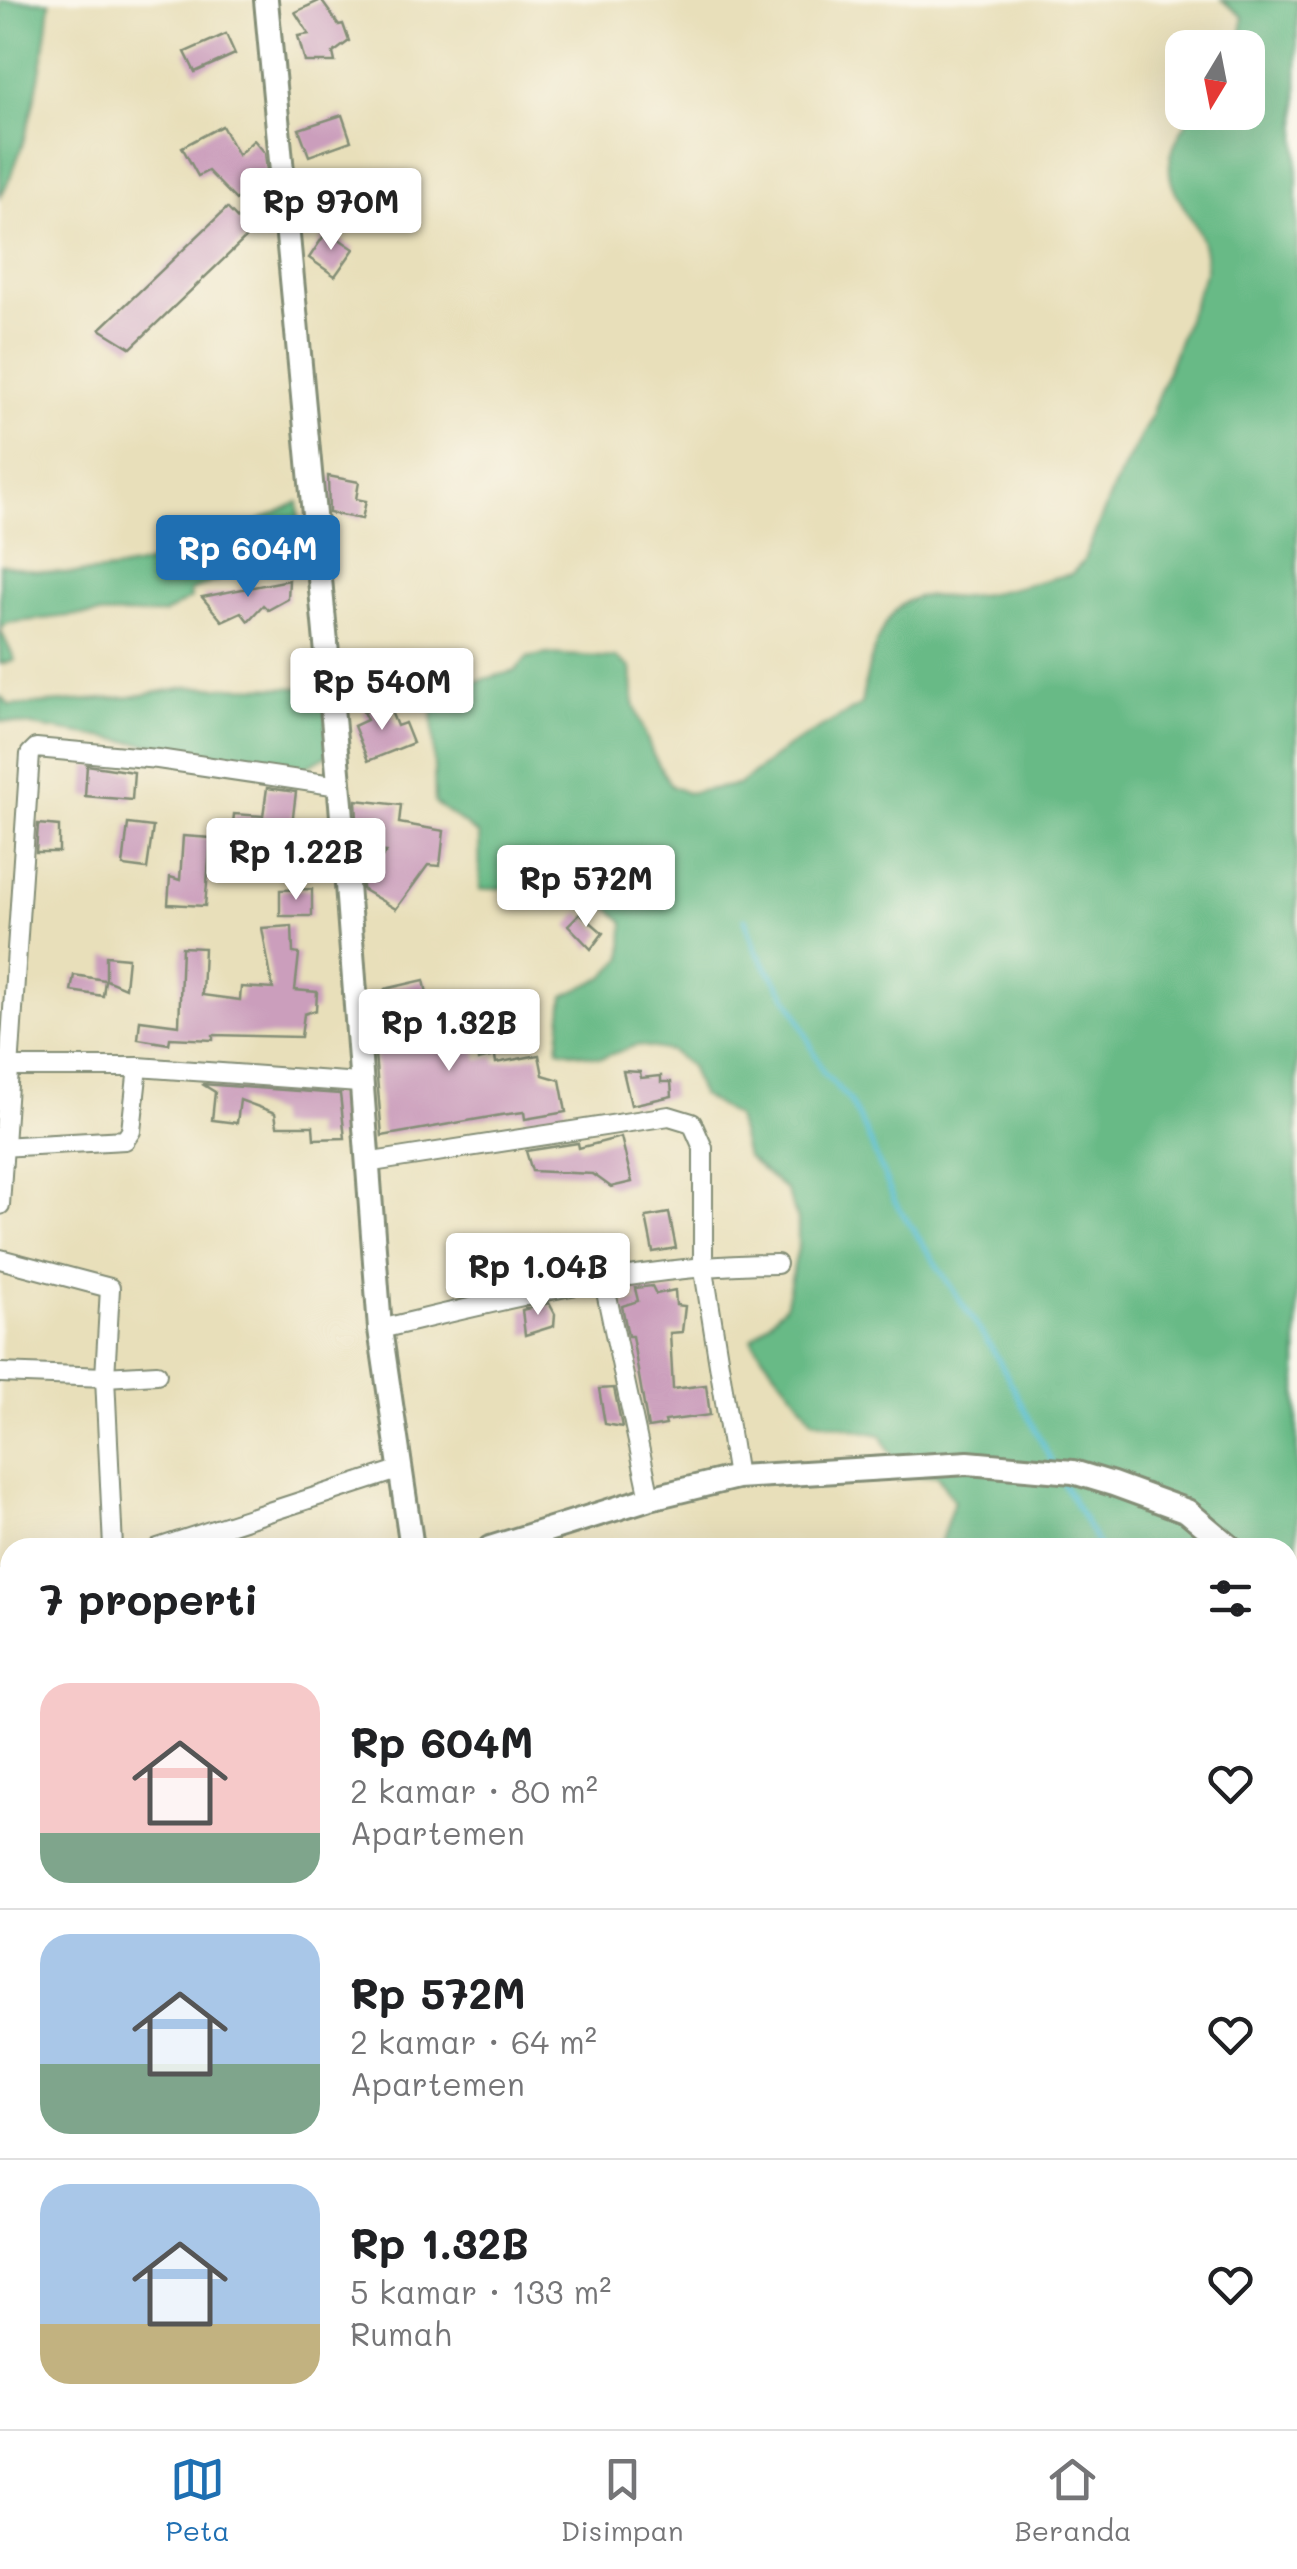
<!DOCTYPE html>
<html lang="id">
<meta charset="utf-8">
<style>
body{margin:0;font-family:Mali,sans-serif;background:#f2f2f2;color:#202124;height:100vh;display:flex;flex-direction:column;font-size:38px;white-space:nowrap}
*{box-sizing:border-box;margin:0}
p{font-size:32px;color:#757577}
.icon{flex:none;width:55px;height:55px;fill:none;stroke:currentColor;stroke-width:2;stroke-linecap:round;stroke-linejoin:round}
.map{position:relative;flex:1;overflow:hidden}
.sheet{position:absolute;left:0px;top:1538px;width:1298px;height:892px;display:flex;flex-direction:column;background:#fff;border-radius:30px 30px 0 0;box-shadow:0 10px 40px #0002}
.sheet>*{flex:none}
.needle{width:65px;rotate:190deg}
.tools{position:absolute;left:1165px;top:30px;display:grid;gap:20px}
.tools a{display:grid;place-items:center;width:100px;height:100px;border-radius:20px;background:#fff;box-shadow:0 10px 40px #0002;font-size:50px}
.price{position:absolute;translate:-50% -85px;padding:0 22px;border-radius:10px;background:#fff;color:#222;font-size:32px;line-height:65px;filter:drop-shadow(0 2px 5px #0008)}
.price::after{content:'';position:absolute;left:50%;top:60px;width:30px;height:22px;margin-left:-15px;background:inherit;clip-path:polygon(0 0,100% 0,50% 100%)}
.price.current{background:#1f6fb2;color:#fff}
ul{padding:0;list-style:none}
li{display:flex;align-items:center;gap:30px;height:250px;padding:0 40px}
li+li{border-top:2px solid #e0e0e0}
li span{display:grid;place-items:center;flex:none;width:280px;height:200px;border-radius:30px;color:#555}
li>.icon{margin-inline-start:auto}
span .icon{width:120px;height:120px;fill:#fffc;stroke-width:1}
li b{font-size:42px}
h2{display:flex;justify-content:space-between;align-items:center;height:120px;padding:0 40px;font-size:42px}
.menu{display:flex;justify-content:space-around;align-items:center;height:140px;border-top:2px solid #e0e0e0;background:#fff;font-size:28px;color:#757577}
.menu a{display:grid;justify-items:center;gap:5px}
.menu .current{color:#1f6fb2}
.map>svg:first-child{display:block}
</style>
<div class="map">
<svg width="1297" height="2429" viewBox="0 0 1297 2429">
<rect width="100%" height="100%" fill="#fbf7ec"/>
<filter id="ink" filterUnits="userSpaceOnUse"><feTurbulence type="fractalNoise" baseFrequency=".01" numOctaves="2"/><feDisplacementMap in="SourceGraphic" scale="20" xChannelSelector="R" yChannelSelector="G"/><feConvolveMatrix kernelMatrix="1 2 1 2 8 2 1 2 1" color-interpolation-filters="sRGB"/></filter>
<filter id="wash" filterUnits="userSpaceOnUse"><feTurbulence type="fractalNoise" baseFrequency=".0048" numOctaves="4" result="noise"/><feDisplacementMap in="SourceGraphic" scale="40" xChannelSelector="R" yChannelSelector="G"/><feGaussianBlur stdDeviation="2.25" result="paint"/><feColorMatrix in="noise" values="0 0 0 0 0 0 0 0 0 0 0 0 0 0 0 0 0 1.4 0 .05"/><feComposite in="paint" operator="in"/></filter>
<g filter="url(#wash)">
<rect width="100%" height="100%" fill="#e8dfba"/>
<g fill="#68ba86" stroke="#447c5d" stroke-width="2.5">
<path d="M0,0l50,2c-5,56 -22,148 -50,195z"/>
<path d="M1222,0h75v2022l-9,-15v-459l-349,-1 15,-46 -17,-26 -33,3 -23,-43 -69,-15c-17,-31 -42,-50 -60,-81l33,-33 13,-58v-26l-11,-31 -41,-35 -10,-39 -35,-22 -11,-29 -19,-15 -34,-6 -36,13 -43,-9 6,-53 40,-19 19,-19 1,-36 -32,-31 -49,-7 -63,6 -1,-55 -44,-32 -3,-110 83,-22 12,-13 20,-4 70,4 14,10 3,36 19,51 18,31 16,7 51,-8 51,-39 72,-41c5,-31 18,-100 57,-108 16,-3 31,2 46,0 33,-3 74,-16 107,-23l12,-12 30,-73 36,-69 57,-151c2,-68 -73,-74 -13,-156l55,-1v-64l-8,-1 3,-30z"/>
<path d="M298,502l2,48 -9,12 -53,9 -48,20 1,7 -27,16 -87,1 -70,8 -7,6 15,31 -15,4v-100c109,29 202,-15 298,-62z"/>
<polygon points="187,687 315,688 326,708 327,755 302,769 0,721 0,696 10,706 131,697"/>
</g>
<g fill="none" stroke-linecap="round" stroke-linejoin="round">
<g stroke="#51bbcd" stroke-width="5">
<polyline points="745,919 756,951 794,1008 823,1072 849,1100 865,1130 895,1202 996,1355 1052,1462"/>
<polyline points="1059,1476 1100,1548"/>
<polyline points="1288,1904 1297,1919"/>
<polyline points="878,2429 881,2420"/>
</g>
</g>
<g id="blocks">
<g fill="#cb9ebc">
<polygon points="321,0 339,25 343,24 349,41 333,53 335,62 305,62 298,36 309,34 295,12"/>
<polygon points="226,34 235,54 195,72 185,52"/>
<polygon points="342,115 351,141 309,156 299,129"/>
<polygon points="222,126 238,155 254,140 265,153 267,170 236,200 208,171 198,176 182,147"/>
<polygon points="227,208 251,233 131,348 100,329"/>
<polygon points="327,231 354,249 335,276 309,258"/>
<polygon points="328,476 359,482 356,499 366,501 362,519 329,513"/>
<polygon points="289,580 288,599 268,610 263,605 248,621 241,612 222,621 202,597"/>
<polygon points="387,702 397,726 405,723 413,743 368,761 354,726 367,720 363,712"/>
<polygon points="87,765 134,772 132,800 85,796"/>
<polygon points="267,788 296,792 289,849 231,843 234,814 263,816"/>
<polygon points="356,800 401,805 399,823 444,831 440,866 428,865 396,909 362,889 362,882 386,852 370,850 370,823 357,821"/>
<polygon points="38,824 59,826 59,852 36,852"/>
<polygon points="128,824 153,827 147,869 123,866"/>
<polygon points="183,836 211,838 205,906 168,904 170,877 180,880"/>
<polygon points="312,889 312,916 280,916 280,890"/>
<polygon points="580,913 603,933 591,949 568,925"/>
<polygon points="292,926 293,953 299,954 295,990 317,992 316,1010 304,1014 301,1037 213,1035 213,1040 170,1038 169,1044 138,1039 140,1020 179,1025 182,947 204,948 202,995 240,1000 241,987 273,989 262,928"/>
<polygon points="106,956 128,958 125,988 106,980"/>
<polygon points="74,975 105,980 103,996 71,991"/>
<polygon points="424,980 438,1043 475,1039 478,1060 495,1056 496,1063 539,1055 543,1075 560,1080 566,1112 525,1119 524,1112 501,1115 382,1136 373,1030 394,1030 385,989"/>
<polygon points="623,1071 640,1072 641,1078 661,1076 661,1082 671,1082 672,1096 631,1105"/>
<polygon points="202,1084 340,1094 345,1138 314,1139 313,1126 277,1126 275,1113 240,1100 237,1123 212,1120 215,1092"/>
<polygon points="621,1137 632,1182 611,1187 593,1174 532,1171 526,1151 578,1143 579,1148"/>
<polygon points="669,1213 676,1248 653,1252 646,1217"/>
<polygon points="652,1286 656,1294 675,1290 676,1305 685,1306 682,1332 670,1333 673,1389 706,1385 710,1415 665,1421 666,1425 648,1428 632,1336 628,1336 622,1306 638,1301 635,1288"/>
<polygon points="549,1303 555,1314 554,1326 525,1335 522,1310"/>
<polygon points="614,1388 622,1427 605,1424 599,1389"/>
</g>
</g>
</g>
<g filter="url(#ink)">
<use href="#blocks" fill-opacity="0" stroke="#848e77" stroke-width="2.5"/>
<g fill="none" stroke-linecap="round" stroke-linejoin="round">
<g stroke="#848e77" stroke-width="22">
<g id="minor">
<polyline points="9,1067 138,1067 359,1083"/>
<polyline points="0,1147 125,1140 131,1131 138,1067"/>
<polyline points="366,1163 669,1116 692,1123 703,1148 703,1264 737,1477"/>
<polyline points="0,1205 30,754 36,748 158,759 339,786"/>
<polyline points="0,1259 110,1288 105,1377 113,1548"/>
<polyline points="603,1278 650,1498"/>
<path d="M380,1329c132,-31 261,-65 397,-65"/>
<polyline points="0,1373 105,1377 157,1374"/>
<polyline points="158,1548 398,1470"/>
<polyline points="0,1579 10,1577"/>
<polyline points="0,1812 10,1811"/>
<polyline points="0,2008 10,2007"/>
<polyline points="0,2301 10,2302"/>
</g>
</g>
<g stroke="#848e77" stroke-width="28">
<g id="tertiary">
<polyline points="266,0 341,804 380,1329 412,1548"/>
<polyline points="490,1548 650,1498 737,1477 968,1463 1073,1472 1113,1484 1187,1511 1231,1548"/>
<polyline points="1288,1637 1297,1655"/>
<polyline points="488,2420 488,2429"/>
</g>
</g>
<use href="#minor" stroke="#fff" stroke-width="18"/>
<use href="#tertiary" stroke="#fff" stroke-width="22"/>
</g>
</g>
</svg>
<div class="tools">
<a><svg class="needle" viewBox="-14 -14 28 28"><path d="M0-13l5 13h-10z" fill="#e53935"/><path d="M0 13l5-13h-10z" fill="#757577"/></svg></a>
</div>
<b class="price" style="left:331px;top:253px">Rp 970M</b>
<b class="price current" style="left:248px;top:600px">Rp 604M</b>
<b class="price" style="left:382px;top:733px">Rp 540M</b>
<b class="price" style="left:296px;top:903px">Rp 1.22B</b>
<b class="price" style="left:586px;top:930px">Rp 572M</b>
<b class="price" style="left:449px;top:1074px">Rp 1.32B</b>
<b class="price" style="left:538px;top:1318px">Rp 1.04B</b>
<section class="sheet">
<h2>7 properti<svg class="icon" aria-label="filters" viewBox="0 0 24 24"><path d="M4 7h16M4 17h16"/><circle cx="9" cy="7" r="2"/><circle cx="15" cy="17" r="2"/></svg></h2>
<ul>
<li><span style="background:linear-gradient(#f6c9c9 75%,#7fa58c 0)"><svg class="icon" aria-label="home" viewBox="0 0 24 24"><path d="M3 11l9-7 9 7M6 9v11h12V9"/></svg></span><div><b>Rp 604M</b><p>2 kamar · 80 m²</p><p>Apartemen</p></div><svg class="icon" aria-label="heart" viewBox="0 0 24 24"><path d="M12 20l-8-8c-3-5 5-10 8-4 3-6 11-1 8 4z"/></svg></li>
<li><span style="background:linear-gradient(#a9c7e8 65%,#7fa58c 0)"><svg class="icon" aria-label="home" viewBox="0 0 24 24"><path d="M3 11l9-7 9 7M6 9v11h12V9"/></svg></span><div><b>Rp 572M</b><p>2 kamar · 64 m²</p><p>Apartemen</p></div><svg class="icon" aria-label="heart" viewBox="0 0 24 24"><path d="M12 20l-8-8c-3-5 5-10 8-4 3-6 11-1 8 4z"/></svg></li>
<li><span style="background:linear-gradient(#a9c7e8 70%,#c2b280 0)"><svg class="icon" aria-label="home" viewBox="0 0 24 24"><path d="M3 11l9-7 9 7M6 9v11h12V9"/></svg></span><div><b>Rp 1.32B</b><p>5 kamar · 133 m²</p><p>Rumah</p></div><svg class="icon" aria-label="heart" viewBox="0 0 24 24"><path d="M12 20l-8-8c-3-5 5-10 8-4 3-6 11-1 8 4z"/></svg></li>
</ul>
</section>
</div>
<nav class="menu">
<a class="current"><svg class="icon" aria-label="map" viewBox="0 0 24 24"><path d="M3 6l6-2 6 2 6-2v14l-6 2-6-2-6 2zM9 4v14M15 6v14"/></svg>Peta</a>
<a><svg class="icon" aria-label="saved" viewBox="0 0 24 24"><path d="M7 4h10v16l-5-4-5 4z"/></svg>Disimpan</a>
<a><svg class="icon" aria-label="home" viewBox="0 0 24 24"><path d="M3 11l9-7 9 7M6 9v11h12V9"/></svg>Beranda</a>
</nav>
